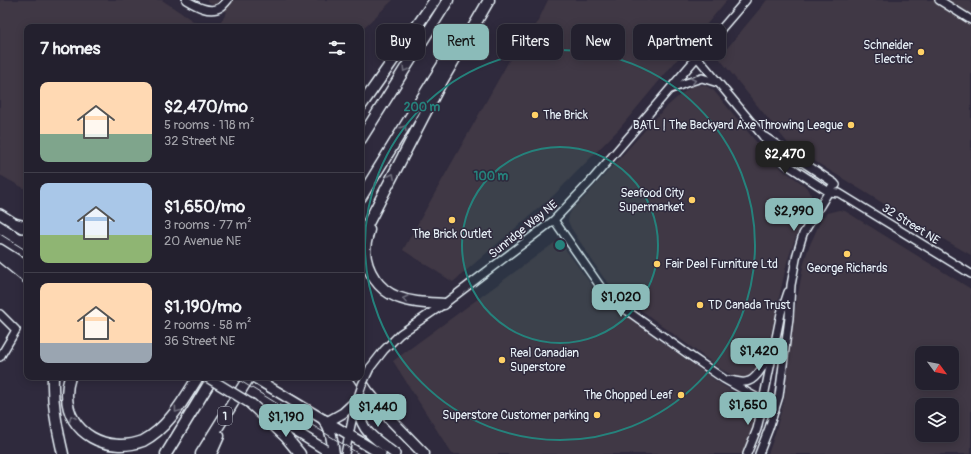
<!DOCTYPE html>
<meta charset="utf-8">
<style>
body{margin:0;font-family:Pangolin,sans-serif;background:#2b2836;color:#f1f3f6;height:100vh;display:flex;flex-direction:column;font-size:15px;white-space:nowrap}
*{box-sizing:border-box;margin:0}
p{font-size:13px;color:#a3a3aa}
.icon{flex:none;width:22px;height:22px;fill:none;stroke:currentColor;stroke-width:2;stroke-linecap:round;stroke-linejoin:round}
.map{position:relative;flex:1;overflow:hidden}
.side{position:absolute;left:24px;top:24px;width:340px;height:356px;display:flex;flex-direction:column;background:#23202e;border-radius:8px;box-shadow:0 2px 10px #0003,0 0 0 1px #403e4a}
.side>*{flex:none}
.guide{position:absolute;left:376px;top:24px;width:380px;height:36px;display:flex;gap:8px}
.needle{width:26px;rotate:122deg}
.controls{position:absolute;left:915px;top:346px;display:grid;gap:8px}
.controls a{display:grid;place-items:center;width:44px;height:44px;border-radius:8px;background:#23202e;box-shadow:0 2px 10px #0003,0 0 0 1px #403e4a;font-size:20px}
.price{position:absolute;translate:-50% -34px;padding:0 9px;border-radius:8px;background:#8bbbb9;color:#111;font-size:13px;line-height:26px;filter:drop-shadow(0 1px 2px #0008)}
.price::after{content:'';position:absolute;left:50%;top:24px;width:12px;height:9px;margin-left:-6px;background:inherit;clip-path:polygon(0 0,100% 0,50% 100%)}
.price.on{background:#222;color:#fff}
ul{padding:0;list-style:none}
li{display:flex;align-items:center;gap:12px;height:100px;padding:0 16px}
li+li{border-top:1px solid #403e4a}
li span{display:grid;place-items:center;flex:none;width:112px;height:80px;border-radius:8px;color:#555}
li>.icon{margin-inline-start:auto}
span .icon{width:48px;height:48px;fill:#fffc;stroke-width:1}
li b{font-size:17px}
h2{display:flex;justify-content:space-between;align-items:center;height:48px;padding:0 16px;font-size:17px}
.chip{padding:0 14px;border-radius:8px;background:#23202e;box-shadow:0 2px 10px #0003,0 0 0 1px #403e4a;font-size:14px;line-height:36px}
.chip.on{background:#8bbbb9;color:#111}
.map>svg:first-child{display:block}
</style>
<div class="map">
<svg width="971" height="454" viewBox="0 0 971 454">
<rect width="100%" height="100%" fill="#2f2a3d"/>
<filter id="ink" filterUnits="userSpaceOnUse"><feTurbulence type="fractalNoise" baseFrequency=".025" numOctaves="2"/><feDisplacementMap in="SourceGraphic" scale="8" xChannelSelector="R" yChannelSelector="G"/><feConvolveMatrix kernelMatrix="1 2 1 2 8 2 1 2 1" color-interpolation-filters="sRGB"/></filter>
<g filter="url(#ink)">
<g fill="#403844" fill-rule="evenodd">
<polygon points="0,0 162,0 202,27 27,27 27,190 0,175"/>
<polygon points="206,0 393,0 361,30 361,27 218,27 227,12"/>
<polygon points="548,0 727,0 619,129 554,195 453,282 403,250 515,50 529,45 530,38"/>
<polygon points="767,0 971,0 971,255 915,223 790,146 719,58"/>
<polygon points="700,85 705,85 714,91 767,155 782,169 804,185 809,190 811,195 811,204 796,236 787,262 771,334 761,364 752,376 747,378 741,378 732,375 722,370 622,296 612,287 603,277 571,228 568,221 569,215 573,208 584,198 663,110 680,95 692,86"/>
<path d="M839,210l6,1 126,78v165h-203l6,-17 10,-36 3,-22 7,-63 9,-49 5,-18 14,-31 5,-5zM922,353h30v30h-30zM922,405h30v30h-30z"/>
<polygon points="557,241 562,244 566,250 593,287 603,299 646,331 722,385 753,404 755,408 756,412 755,417 748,442 742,454 452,454 393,361"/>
</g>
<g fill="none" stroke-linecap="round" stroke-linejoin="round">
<g stroke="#e8f1f8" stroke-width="10">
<g id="minor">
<path d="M186,0c10,6 24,14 35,7 3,-2 5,-5 7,-7"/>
<polyline points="939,0 971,20"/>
<polyline points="697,57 762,135 776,155 789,166 829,192 839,193 971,274"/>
<polyline points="671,89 686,83 702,78 718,83"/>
<polyline points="765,137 834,183 836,185"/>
<polyline points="554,220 602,289 615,302 692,357 724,379 754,396 775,410"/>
<polyline points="0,314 16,330 0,357"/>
<polyline points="370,368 384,350 400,334 444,304 554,220 591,181 746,0"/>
<path d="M730,380c6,1 13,4 19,1 9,-3 17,-20 21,-28"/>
<polyline points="345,454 356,401"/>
<polyline points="747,454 757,429 760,416 781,313 788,292"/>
<polyline points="759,454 769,428 779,396 789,318 791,285 797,254 803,234 834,183"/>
</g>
</g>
<g stroke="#e8f1f8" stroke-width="12">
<g id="major">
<polyline points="0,214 22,228"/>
<polyline points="0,249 27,266"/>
<polyline points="253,377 381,454"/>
<path d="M357,400c3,33 14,35 38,54"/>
<polyline points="263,411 332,454"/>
<polyline points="327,422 343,413 357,400"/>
</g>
</g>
<g stroke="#e8f1f8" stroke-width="13">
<g id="highway">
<polyline points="361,106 435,0"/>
<polyline points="361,139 448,0"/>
<polyline points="361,197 445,61"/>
<polyline points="16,224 27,227"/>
<path d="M369,230c-2,7 -4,14 -4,21 1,20 14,39 32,46 15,6 31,6 47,7"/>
<polyline points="361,237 442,81 489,0"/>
<polyline points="0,256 27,278"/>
<path d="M53,377c-1,27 4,51 10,77"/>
<path d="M70,377c-2,6 -3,12 -3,18 0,39 41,59 76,46 25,-13 40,-40 55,-64"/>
<polyline points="358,377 368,392 391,420 424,454"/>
<polyline points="251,404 286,437 300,454"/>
<path d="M324,420c8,11 8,21 10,34"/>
<polyline points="166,454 213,377"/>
<polyline points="201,454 249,377"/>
<polyline points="211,454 219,436"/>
</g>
</g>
<use href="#minor" stroke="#2f2a3d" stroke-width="7"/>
<use href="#major" stroke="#2f2a3d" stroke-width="9"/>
<use href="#highway" stroke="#2f2a3d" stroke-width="10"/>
<g stroke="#e8f1f8" stroke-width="1">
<polyline points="0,234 27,251"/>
<polyline points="234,377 359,454"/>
</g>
<g stroke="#e8f1f8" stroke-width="10" stroke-linecap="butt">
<polyline id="minor-bridge" points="357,400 362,385 370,368"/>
</g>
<g stroke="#e8f1f8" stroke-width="12" stroke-linecap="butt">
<polyline id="major-bridge" points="207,377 251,404"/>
</g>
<use href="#minor-bridge" stroke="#2f2a3d" stroke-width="7"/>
<use href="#major-bridge" stroke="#2f2a3d" stroke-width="9"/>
</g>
<defs><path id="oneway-chevron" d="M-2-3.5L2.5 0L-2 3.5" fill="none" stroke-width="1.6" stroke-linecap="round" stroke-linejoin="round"/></defs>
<g stroke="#70707e">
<use href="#oneway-chevron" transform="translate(405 69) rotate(122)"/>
<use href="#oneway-chevron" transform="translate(693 81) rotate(-14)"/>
<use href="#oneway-chevron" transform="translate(404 128) rotate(-58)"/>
<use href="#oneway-chevron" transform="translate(392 176) rotate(-63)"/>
<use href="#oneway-chevron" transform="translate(405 299) rotate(-166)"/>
<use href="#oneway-chevron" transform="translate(177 410) rotate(127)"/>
<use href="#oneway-chevron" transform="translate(72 418) rotate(-115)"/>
</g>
</g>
<circle cx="560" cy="245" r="98" fill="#25827c" fill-opacity=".12"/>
<g fill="none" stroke="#25827c" stroke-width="2">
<circle cx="560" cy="245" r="98"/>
<circle cx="560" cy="245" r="195"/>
</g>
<g fill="#ffd166" stroke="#2f2a3d" stroke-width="1.5">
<circle cx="921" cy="52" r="4"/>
<circle cx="535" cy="115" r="4"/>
<circle cx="851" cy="125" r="4"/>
<circle cx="692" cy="200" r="4"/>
<circle cx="452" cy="220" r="4"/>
<circle cx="847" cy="254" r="4"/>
<circle cx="657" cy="264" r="4"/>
<circle cx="700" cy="305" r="4"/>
<circle cx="502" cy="360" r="4"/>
<circle cx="681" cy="395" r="4"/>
<circle cx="597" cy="415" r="4"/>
</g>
<g text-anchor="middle" stroke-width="3" stroke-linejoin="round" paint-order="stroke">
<rect fill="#2f2a3d" stroke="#b0b5c0" stroke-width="1" x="218" y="407" width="14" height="18" rx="3"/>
<g font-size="11" font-weight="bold" fill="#e8f1f8">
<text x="225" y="420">1</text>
</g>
<g font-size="12" fill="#e8f1f8" stroke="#2f2a3d" text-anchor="end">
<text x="913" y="49">Schneider<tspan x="913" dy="14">Electric</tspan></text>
<text x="543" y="119" text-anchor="start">The Brick</text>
<text x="843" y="129">BATL | The Backyard Axe Throwing League</text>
<text x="684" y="197">Seafood City<tspan x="684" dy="14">Supermarket</tspan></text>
<text x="452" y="238" text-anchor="middle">The Brick Outlet</text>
<text x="665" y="268" text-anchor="start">Fair Deal Furniture Ltd</text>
<text x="847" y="272" text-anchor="middle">George Richards</text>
<text x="708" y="309" text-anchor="start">TD Canada Trust</text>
<text x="510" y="357" text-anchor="start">Real Canadian<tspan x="510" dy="14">Superstore</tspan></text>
<text x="673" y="399">The Chopped Leaf</text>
<text x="589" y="419">Superstore Customer parking</text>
</g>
<g font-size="12" fill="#e8f1f8" stroke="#2f2a3d">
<text transform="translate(911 224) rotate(32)" y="4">32 Street NE</text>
<text transform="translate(523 229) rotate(-39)" y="4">Sunridge Way NE</text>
</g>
</g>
<circle cx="560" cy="245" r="6" fill="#25827c" stroke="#2f2a3d" stroke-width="2"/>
<g font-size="12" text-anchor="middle" font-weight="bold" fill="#25827c" stroke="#2f2a3d" stroke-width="3" stroke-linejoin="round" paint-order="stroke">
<text x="422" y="111">200 m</text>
<text x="491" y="180">100 m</text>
</g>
</svg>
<div class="controls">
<a><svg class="needle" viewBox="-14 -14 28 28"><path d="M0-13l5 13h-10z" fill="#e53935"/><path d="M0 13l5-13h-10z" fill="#a3a3aa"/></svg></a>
<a><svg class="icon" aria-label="layers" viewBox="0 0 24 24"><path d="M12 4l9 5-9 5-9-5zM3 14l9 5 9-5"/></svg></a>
</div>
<b class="price on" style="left:785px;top:175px">$2,470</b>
<b class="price" style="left:794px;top:232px">$2,990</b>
<b class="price" style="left:621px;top:318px">$1,020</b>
<b class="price" style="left:759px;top:372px">$1,420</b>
<b class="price" style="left:748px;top:426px">$1,650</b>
<b class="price" style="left:378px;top:428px">$1,440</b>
<b class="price" style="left:286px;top:438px">$1,190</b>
<div class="guide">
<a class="chip">Buy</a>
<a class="chip on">Rent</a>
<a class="chip">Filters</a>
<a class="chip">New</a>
<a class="chip">Apartment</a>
</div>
<section class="side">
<h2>7 homes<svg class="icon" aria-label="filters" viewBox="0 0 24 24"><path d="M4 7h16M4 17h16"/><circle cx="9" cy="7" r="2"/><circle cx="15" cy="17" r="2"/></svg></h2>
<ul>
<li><span style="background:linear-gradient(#ffd9b3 65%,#7fa58c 0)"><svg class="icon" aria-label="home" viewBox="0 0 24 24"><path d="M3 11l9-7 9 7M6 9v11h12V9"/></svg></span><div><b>$2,470/mo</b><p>5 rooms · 118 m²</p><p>32 Street NE</p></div></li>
<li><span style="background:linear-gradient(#a9c7e8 65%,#8fb573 0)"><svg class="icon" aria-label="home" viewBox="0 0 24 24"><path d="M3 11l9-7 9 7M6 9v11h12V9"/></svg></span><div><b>$1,650/mo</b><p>3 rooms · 77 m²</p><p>20 Avenue NE</p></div></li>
<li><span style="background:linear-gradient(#ffd9b3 75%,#9aa5b1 0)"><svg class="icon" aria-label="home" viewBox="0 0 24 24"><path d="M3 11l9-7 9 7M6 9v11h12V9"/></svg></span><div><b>$1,190/mo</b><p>2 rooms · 58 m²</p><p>36 Street NE</p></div></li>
</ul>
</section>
</div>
